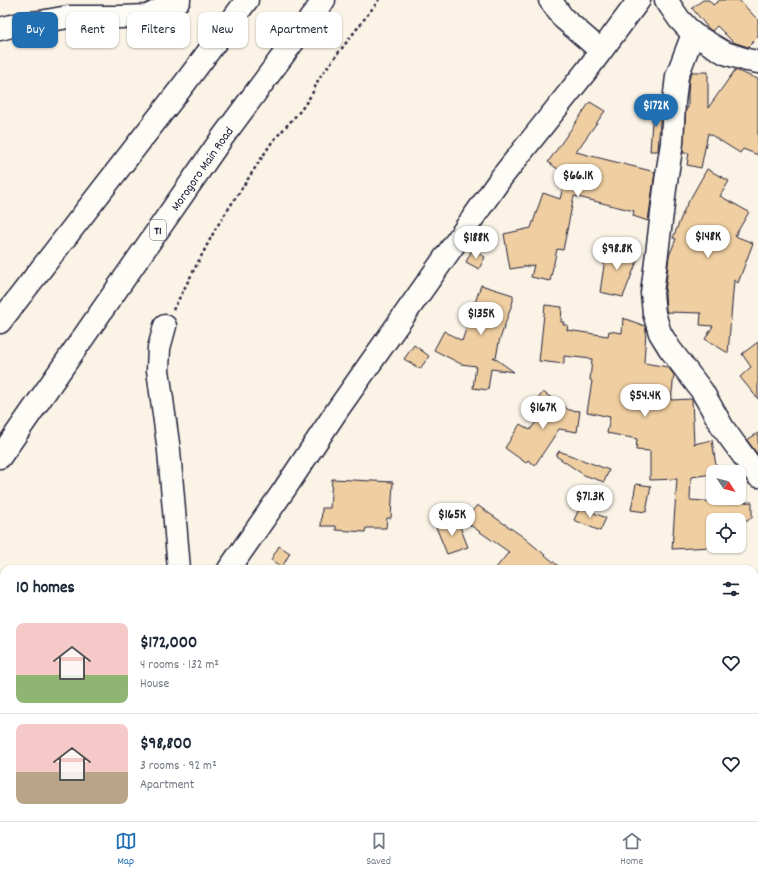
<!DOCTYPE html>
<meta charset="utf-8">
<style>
body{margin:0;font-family:Dekko,sans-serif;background:#f6f6f7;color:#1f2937;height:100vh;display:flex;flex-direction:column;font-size:15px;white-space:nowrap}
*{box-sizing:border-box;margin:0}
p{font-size:13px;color:#747a83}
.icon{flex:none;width:22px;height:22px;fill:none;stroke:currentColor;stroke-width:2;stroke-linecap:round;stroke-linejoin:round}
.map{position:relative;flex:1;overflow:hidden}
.sheet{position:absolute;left:0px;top:565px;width:758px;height:256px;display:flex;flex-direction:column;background:#fff;border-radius:12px 12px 0 0;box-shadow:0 1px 3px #0004}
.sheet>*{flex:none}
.guide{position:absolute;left:12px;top:12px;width:400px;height:36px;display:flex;gap:8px}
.needle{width:26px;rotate:126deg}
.fabs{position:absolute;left:706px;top:465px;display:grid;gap:8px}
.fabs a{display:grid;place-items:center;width:40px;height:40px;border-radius:8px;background:#fff;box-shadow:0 1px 3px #0004;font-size:20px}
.price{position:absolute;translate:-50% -34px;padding:0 9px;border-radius:14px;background:#fff;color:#222;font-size:13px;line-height:26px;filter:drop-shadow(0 1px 2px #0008)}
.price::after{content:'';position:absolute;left:50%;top:24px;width:12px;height:9px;margin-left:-6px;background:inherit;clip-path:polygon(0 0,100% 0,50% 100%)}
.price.selected{background:#1f6fb2;color:#fff}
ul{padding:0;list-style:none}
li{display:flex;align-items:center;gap:12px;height:100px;padding:0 16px}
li+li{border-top:1px solid #e0e1e3}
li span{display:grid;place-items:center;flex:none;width:112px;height:80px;border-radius:8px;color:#555}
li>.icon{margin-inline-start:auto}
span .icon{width:48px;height:48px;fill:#fffc;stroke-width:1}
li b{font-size:17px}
h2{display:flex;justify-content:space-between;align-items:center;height:48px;padding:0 16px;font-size:17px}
.chip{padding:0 14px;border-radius:8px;background:#fff;box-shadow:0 1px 3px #0004;font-size:14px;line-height:36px}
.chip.selected{background:#1f6fb2;color:#fff}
.menu{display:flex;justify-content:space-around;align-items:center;height:56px;border-top:1px solid #e0e1e3;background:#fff;font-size:11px;color:#747a83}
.menu a{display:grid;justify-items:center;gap:2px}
.menu .selected{color:#1f6fb2}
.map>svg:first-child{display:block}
</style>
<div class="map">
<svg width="758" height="821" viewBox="0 0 758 821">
<rect width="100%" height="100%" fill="#faf3e6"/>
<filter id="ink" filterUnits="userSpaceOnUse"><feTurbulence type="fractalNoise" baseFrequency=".025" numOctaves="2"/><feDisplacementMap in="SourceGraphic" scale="8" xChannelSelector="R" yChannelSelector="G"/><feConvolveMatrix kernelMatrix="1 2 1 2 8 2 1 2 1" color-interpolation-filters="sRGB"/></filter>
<g filter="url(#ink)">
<g fill="#efcea1" stroke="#22223b">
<polygon points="703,0 709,0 713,5 720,0 739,0 758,20 758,37 748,47 733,42 717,26 712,31 708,28 692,8"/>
<polygon points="735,70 758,79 758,155 743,149 740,153 708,133 701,168 687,165 689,153 683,153 686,108 688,108 688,94 689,79 692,72 708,72 708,108"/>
<polygon points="590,102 605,111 576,152 655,172 648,221 633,216 634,211 574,196 563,250 557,249 550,281 531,277 534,265 510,269 504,234 531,228 543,193 560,199 566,175 548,162"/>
<polygon points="653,106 661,106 658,151 650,151"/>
<polygon points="707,169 729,181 720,196 749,212 735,236 753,243 738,283 734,280 728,353 705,339 713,326 700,325 701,313 667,312 666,311 665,293 669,256 676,239 673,238 685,208"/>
<polygon points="607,246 623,249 623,253 639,256 623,297 600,292"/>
<polygon points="472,250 485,257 479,269 466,262"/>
<polygon points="481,285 513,295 513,301 499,342 496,358 493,357 514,372 491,369 488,390 473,388 476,366 461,364 434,350 444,331 462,341"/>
<polygon points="545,305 562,307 561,322 564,322 563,325 568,325 567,330 608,336 609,331 622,333 623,318 645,326 646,330 644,363 668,367 674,375 671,400 692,399 694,444 712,440 717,472 713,472 713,474 691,477 690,500 731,503 752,502 752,518 749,518 749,520 713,520 713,547 672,549 677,479 650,480 650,451 636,450 637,439 607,433 610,417 587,412 592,381 590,380 592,359 564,356 564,364 539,361"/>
<polygon points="758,342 758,399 740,377 751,367 742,354"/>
<polygon points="414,345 429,356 420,369 404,359"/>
<polygon points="543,392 569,410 580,411 577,432 559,429 535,465 528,460 526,463 505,448 520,424 530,430 545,410 535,403"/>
<polygon points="758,433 758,455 747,440"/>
<polygon points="559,451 609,470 604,482 584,475 556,456"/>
<polygon points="332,479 393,482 391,518 387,518 386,528 366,528 365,532 336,530 336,526 321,526 322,508 330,508"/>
<polygon points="636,484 651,486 646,512 631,510"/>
<polygon points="477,505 522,536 562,569 495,569 509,552 460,518 471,513"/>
<polygon points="580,507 606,518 600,531 574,520"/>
<polygon points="457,519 468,547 447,554 436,527"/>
<polygon points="279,546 290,553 282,567 271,560"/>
</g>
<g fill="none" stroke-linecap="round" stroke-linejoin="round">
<g stroke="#22223b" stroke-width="25">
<g id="minor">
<polyline points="550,0 563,18 601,51"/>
<polyline points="666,0 679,19 693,34 725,53 747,60 758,62"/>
<polyline points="0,29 19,24 40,22 68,17 120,17 148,16 179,0"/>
<polyline points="693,34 677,76 674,102 672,143 666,181 652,293 654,313 660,333 670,349 702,391 723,428 758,476"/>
<polyline points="165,326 159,348 158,370 169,451 179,569"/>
<polyline points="229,569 284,490 338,409 501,178 587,70 639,0"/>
<polyline points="28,821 31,817"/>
<polyline points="163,821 164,817"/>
</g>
</g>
<g stroke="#22223b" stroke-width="25">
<g id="highway">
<polyline points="0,322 185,83 247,0"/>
<path id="s1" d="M0,457l222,-319 102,-138"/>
</g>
</g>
<polyline stroke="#22223b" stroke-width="2.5" stroke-dasharray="3 3" stroke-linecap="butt" points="173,310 216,228 272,142 301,110 312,94 319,78 379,0"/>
<use href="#minor" stroke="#fdfcf7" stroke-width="22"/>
<use href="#highway" stroke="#fdfcf7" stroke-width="22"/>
</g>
</g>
<g text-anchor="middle" stroke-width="3" stroke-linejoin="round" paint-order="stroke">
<rect fill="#fdfcf7" stroke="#646373" stroke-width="1" x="150" y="220" width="16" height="20" rx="3"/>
<g font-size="12" font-weight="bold" fill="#22223b">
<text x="158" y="234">T1</text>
</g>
<g font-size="13" fill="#22223b" stroke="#fdfcf7">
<text dy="5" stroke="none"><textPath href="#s1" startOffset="352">Morogoro Main Road</textPath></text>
</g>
</g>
</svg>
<div class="fabs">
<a><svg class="needle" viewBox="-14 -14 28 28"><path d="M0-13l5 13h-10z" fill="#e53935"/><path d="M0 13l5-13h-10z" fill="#747a83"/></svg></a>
<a><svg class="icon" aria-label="locate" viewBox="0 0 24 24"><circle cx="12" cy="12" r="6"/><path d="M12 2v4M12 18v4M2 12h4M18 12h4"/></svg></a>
</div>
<b class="price selected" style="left:656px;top:128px">$172K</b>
<b class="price" style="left:578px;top:198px">$66.1K</b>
<b class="price" style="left:708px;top:259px">$148K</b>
<b class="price" style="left:476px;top:260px">$188K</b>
<b class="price" style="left:617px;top:271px">$98.8K</b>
<b class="price" style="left:481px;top:336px">$135K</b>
<b class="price" style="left:645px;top:418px">$54.4K</b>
<b class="price" style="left:543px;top:430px">$167K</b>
<b class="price" style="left:590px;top:519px">$71.3K</b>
<b class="price" style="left:452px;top:537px">$165K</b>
<div class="guide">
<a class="chip selected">Buy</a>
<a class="chip">Rent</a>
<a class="chip">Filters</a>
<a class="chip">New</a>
<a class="chip">Apartment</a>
</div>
<section class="sheet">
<h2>10 homes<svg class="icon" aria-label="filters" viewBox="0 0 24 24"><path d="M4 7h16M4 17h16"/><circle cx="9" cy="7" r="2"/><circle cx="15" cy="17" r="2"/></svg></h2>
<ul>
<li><span style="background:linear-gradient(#f6c9c9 65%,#8fb573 0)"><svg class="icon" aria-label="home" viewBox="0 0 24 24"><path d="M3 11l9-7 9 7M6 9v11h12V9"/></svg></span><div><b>$172,000</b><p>4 rooms · 132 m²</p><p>House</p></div><svg class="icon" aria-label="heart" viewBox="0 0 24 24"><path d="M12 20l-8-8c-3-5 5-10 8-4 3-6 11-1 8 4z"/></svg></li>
<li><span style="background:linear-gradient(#f6c9c9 60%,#b9a48a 0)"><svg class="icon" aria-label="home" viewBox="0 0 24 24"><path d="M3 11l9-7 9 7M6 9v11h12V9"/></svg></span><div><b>$98,800</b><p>3 rooms · 92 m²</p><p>Apartment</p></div><svg class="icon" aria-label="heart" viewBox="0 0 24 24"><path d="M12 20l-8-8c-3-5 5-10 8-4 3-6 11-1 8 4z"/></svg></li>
</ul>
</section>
</div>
<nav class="menu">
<a class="selected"><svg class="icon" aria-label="map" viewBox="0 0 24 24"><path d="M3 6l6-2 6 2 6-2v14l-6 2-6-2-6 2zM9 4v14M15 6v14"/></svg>Map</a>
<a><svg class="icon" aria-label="saved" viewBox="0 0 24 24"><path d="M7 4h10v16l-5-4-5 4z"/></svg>Saved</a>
<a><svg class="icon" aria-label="home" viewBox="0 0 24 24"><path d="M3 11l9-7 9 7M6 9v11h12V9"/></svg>Home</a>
</nav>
